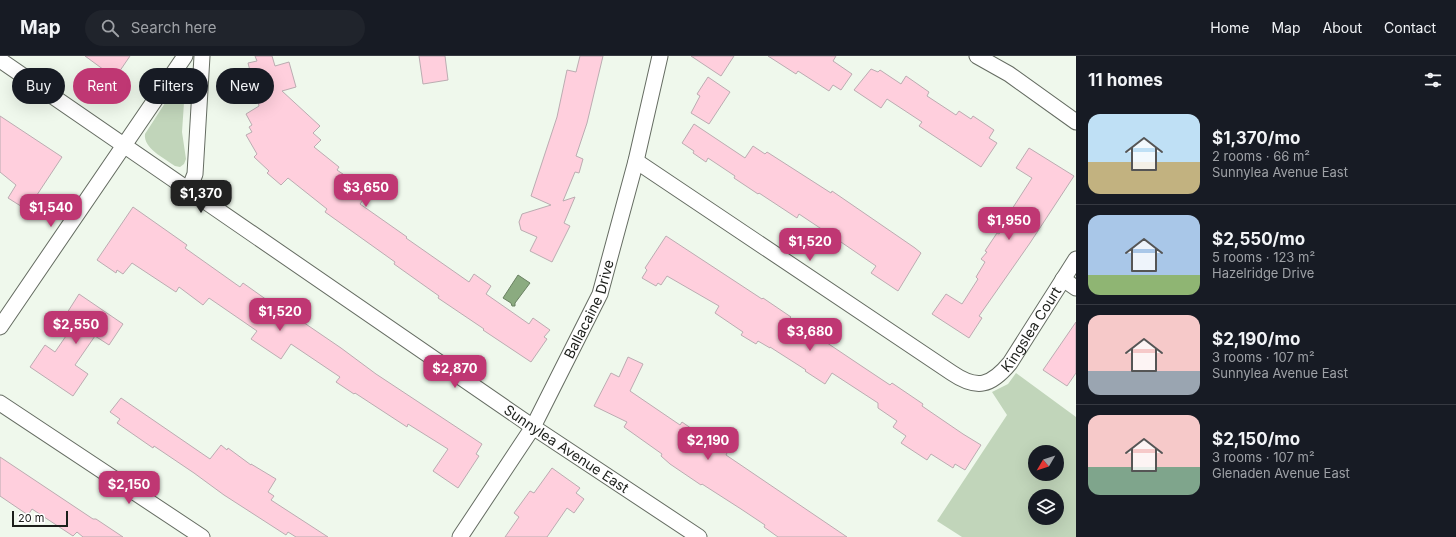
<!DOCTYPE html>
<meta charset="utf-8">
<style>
body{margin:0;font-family:Inter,sans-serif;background:#20242c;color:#f1f3f6;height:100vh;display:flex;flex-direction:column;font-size:15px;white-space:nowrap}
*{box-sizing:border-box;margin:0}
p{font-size:13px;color:#9ea1a6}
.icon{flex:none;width:22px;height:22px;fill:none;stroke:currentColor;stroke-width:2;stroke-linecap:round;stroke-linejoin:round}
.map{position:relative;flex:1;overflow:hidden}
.details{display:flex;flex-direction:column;background:#171b24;width:380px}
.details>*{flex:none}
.banner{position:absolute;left:12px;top:12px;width:380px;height:36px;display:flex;gap:8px}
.needle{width:26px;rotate:231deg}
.buttons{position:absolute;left:1028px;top:389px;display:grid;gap:8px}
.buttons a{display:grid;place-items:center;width:36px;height:36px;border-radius:50%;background:#171b24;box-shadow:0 4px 16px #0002;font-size:20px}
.scale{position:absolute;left:12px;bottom:10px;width:56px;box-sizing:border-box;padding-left:4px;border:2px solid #1c1f1b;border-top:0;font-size:11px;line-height:14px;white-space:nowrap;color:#1c1f1b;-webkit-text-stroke:3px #fff;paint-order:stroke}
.price{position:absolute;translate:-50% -34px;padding:0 9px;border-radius:8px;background:#bf3773;color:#fff;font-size:13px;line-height:26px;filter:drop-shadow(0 1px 2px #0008)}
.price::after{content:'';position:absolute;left:50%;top:24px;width:12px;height:9px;margin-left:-6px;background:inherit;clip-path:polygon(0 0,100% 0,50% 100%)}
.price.selected{background:#222;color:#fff}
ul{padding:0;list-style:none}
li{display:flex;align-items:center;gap:12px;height:100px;padding:0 12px}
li+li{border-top:1px solid #363941}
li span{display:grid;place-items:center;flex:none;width:112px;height:80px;border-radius:12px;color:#555}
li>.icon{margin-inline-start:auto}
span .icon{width:48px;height:48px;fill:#fffc;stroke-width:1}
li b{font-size:17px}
h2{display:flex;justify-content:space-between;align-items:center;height:48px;padding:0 12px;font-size:17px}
.pill{padding:0 14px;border-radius:18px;background:#171b24;box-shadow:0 4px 16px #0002;font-size:14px;line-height:36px}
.pill.selected{background:#bf3773;color:#fff}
header{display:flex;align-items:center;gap:24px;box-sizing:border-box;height:56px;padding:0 20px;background:#171b24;border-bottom:1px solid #363941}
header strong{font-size:19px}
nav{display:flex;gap:22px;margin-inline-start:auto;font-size:14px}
.search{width:280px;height:36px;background:#20242c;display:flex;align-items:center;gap:10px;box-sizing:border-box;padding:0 14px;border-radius:22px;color:#9ea1a6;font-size:15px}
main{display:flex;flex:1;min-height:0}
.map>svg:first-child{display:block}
</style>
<header>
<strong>Map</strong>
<div class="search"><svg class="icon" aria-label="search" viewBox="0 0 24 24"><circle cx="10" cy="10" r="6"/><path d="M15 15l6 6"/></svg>Search here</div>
<nav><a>Home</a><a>Map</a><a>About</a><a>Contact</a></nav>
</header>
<main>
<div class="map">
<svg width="1076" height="481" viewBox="0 0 1076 481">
<rect width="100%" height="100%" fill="#eff8ec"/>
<g fill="#c1d5ba" fill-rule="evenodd">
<path d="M180,27l4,1 1,4 -3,44 4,27 -2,5 -4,3 -5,-1c-11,-8 -32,-18 -30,-32l31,-48z"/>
<path d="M1016,317l60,44v120h-114l-25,-16 70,-106 -15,-23 16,-8zM1035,396h22v22h-22zM1035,440h22v22h-22z"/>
</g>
<polygon fill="#8bab80" stroke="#6a8162" points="518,219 530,227 515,247 515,250 512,250 511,247 503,242"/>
<g fill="#ffcfdd" stroke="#bbacb1">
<polygon points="85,0 130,0 115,22"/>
<polygon points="255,0 272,0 275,10 289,6 296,31 282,35 320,70 313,77 321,84 314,91 339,111 337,114 369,136 360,148 407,181 406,182 469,226 474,218 491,230 486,238 529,268 533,262 550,274 544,281 547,283 531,306 483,274 484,273 438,242 439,240 394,208 395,206 325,156 327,153 288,122 281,129 267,117 269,115 254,101 257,98 246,79 252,76 249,71 252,69 246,58 259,50 248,7 257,5"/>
<polygon points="419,0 445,0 448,24 423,28"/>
<polygon points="580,0 603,0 587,67 576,100 583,103 579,117 575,116 563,145 575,141 564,167 570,170 552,206 530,195 537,181 521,174 519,166 522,158 551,149 531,140 557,61 567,14 576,16"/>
<polygon points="691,0 734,0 721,20"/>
<polygon points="768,0 836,0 833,5 852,18 841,34 833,29 829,35 798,15 796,18"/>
<polygon points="871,13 878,16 880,14 901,28 906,20 929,36 927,40 956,59 959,55 971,63 973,60 994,74 989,82 997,87 981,111 919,70 922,66 887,43 881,52 854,34"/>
<polygon points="708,21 730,36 709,68 691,57 700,40 697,38"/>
<polygon points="0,60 62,101 27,154 8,142 16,129 0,116"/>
<polygon points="694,68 745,102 753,90 765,98 767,96 831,137 832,135 915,192 921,197 898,235 871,217 876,210 838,184 799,158 797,162 759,137 758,138 734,122 735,120 708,102 706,106 693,97 694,95 682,87"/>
<polygon points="1029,92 1074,120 1030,187 979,260 982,262 969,282 932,258 946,238 962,248 978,223 976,221 985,206 981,203 987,196 985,195 997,177 999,178 1015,155 1012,153 1032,122 1016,112"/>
<polygon points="133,151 187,189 185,192 240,231 243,227 274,249 275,247 341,292 376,318 482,388 476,398 479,400 458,432 433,415 448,393 408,368 407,371 355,337 354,338 336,326 340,321 291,288 281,303 251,283 257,275 209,242 203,249 179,231 176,236 132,207 123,218 117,214 116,217 97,204"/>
<polygon points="666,180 762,243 763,242 791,261 790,262 857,307 890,329 892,327 923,348 922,350 963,378 981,389 965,414 955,408 953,412 931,398 927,404 901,387 906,380 893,371 897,365 878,352 878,347 832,317 825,328 805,315 806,314 770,291 770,292 758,285 756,288 741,279 743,276 715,257 719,250 667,220 661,229 658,227 656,230 642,222 647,214 645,212"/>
<polygon points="79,238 123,268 109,289 95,280 75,309 88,318 73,340 30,311 45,289 55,296 77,264 67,257"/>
<polygon points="1076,266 1076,317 1067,330 1043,314"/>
<polygon points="628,301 643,308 630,335 680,369 682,366 711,386 714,381 730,391 726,399 847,481 778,481 764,471 765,469 741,453 702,428 701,429 670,408 661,400 662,398 624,371 627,366 594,350 611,317 619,321"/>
<polygon points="121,342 210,403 221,389 227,394 228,392 251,409 251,408 276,423 268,436 274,440 271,444 328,481 296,481 288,476 286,479 224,439 194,417 154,390 153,392 117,367 120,363 110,356"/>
<polygon points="0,401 93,463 96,463 123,481 83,481 77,476 73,480 32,453 28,459 0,440"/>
<polygon points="552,412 580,432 576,437 584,443 574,457 567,452 547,481 505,481 519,461 514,457 530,435 534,437"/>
</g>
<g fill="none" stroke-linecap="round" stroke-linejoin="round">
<g stroke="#656c62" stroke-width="17">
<g id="street">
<polyline points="977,0 1009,18 1076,66"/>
<path id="s1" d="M0,4l533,367 166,110"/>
<path id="s2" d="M636,105l316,212c25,17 39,13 58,-10l66,-104"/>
<polyline points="189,133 195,118 202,0"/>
<polyline points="1063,223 1076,232"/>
<polyline points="0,271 185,0"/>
<polyline points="0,347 202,481"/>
<path id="s3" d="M460,481l73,-110 67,-133 36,-133 24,-105"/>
</g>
</g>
<use href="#street" stroke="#fff" stroke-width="15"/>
</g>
<g text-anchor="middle" stroke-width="3.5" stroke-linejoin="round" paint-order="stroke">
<g font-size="14" fill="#1c1f1b" stroke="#fff">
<text dy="5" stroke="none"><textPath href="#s3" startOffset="263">Ballacaine Drive</textPath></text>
<text dy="5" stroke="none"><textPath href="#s2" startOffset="488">Kingslea Court</textPath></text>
<text dy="5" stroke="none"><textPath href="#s1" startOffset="687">Sunnylea Avenue East</textPath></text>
</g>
</g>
</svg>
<div class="buttons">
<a><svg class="needle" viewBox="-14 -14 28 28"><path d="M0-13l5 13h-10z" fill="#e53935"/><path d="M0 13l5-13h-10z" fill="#9ea1a6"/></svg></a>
<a><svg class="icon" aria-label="layers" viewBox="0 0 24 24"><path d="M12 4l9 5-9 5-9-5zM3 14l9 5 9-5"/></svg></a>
</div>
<div class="scale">20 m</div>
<b class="price" style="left:366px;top:152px">$3,650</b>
<b class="price selected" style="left:201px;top:158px">$1,370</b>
<b class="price" style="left:51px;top:172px">$1,540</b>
<b class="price" style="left:1009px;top:185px">$1,950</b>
<b class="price" style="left:810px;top:206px">$1,520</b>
<b class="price" style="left:280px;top:276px">$1,520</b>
<b class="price" style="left:76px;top:289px">$2,550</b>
<b class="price" style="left:810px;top:296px">$3,680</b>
<b class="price" style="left:455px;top:333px">$2,870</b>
<b class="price" style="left:708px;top:405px">$2,190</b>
<b class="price" style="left:129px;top:449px">$2,150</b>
<div class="banner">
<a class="pill">Buy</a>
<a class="pill selected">Rent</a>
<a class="pill">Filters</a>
<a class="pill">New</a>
</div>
</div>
<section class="details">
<h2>11 homes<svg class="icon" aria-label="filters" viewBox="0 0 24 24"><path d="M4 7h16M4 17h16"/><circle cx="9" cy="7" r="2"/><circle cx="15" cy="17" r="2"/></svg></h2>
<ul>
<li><span style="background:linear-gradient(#bfe0f5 60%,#c2b280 0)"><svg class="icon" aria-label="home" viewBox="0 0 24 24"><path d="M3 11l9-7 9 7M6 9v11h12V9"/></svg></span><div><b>$1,370/mo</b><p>2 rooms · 66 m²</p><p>Sunnylea Avenue East</p></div></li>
<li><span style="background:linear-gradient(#a9c7e8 75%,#8fb573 0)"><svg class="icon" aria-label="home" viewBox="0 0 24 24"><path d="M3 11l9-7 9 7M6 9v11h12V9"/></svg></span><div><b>$2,550/mo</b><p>5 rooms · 123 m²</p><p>Hazelridge Drive</p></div></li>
<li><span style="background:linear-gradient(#f6c9c9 70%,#9aa5b1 0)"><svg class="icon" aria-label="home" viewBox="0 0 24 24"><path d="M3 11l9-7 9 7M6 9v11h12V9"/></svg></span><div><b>$2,190/mo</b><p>3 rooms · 107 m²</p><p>Sunnylea Avenue East</p></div></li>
<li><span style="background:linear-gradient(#f6c9c9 65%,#7fa58c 0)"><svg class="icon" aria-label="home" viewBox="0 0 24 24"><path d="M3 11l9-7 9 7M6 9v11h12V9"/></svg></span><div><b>$2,150/mo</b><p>3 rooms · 107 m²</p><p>Glenaden Avenue East</p></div></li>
</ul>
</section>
</main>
